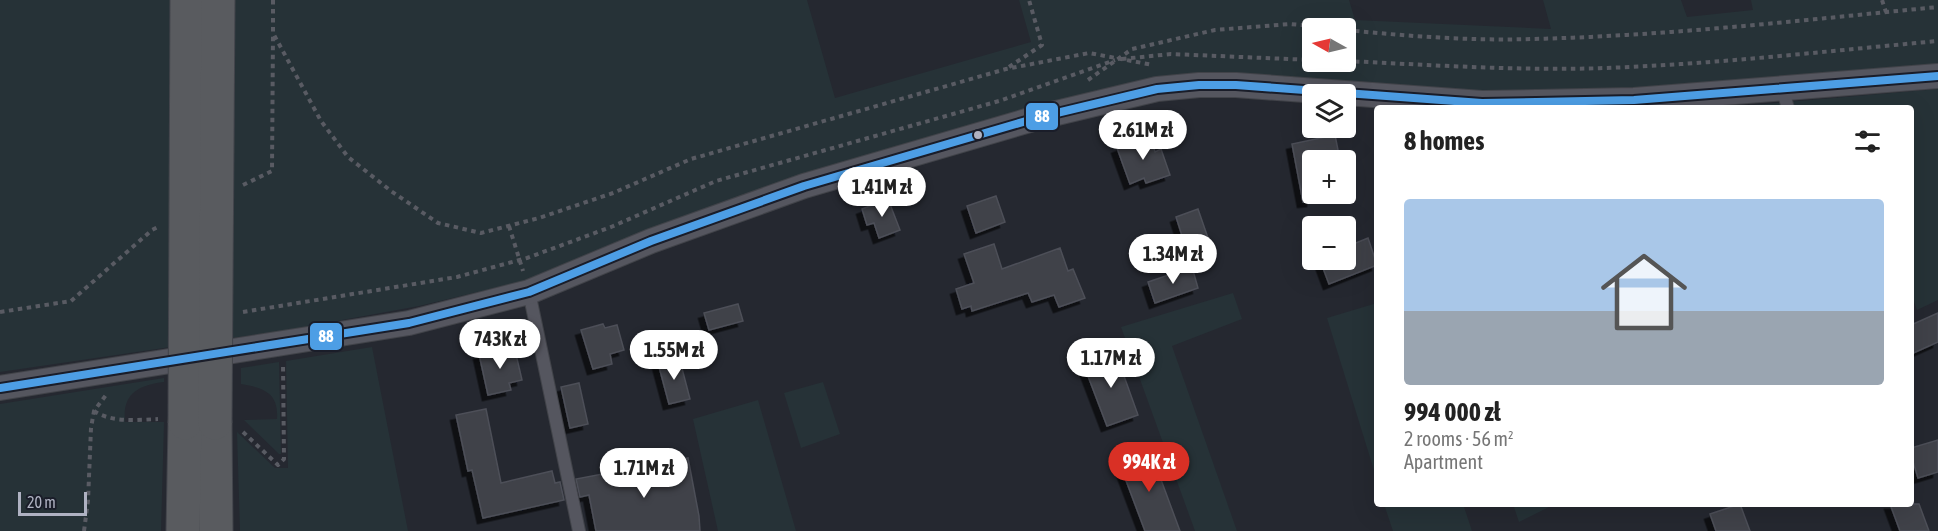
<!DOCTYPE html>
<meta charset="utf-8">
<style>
body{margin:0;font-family:"Asap Condensed",sans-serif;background:#f2f2f2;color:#222;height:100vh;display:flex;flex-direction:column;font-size:22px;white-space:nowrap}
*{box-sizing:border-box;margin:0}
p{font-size:20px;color:#767676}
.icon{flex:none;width:33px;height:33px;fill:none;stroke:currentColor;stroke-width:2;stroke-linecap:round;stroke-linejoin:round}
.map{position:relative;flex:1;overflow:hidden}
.drawer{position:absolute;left:1374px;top:105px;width:540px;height:402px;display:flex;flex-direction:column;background:#fff;border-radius:6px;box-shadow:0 6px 24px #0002}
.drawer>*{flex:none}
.needle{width:39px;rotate:278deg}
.controls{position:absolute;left:1302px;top:18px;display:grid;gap:12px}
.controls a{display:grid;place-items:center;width:54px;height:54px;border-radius:6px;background:#fff;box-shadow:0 6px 24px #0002;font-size:30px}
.scale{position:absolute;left:18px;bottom:15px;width:69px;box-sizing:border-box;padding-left:6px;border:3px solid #afb2c2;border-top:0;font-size:16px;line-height:21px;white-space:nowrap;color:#afb2c2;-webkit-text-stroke:4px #1a1d29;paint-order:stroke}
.price{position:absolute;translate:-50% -51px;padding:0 14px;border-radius:21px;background:#fff;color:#222;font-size:20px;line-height:39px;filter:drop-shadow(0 2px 3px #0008)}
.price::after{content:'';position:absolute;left:50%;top:36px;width:18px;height:14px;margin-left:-9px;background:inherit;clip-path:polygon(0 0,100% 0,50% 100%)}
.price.on{background:#d93025;color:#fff}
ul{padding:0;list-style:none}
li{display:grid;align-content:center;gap:12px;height:318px;padding:0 30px}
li+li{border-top:2px solid #e0e0e0}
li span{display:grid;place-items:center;height:186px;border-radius:6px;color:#555}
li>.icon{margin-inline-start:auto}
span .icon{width:108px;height:108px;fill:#fffc;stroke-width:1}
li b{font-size:26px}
h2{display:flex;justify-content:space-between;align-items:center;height:72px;padding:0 30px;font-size:26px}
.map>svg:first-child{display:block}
</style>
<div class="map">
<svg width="1938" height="531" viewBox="0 0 1938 531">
<defs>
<filter id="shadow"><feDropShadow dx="-5.5" dy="5.5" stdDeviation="0" flood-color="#0009"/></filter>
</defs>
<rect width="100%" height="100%" fill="#252830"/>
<g fill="#263237" fill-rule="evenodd">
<path d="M0,0h807l28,98 196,-56 -12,-42h330l6,20 196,9 -8,-29h138l6,17 66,-7 -2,-10h187v66l-303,24 -102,2 -98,-1 -181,-13 -219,31 -128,34 -168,54 -150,61 -70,24 -100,24 -132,24 -287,42zM1312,28h34v34h-34z"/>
<polygon points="1938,89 1938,300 1917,310 1911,293 1911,108 1718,108"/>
<polygon points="1233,293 1242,319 1172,346 1237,531 1195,531 1121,327"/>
<polygon points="1377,303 1377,480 1327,318"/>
<polygon points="372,347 408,531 240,531 237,432 275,468 288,468 286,361"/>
<path d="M279,362l2,92h-2l-35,-34 33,-1c2,-26 -13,-31 -36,-35v-16z"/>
<path d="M164,378v4c-26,3 -42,12 -39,40h39l-3,109h-161v-127z"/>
<polygon points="823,382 840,434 801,448 784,393"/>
<polygon points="758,400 796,531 718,531 693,419"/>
<polygon points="1384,504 1463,504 1472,531 1393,531"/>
<polygon points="1513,504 1555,504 1519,522"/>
</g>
<g fill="#3f4249" stroke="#4d4f58" stroke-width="1.5" filter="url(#shadow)">
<polygon points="1335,135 1340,160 1312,160 1312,201 1303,202 1292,144"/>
<polygon points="1150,136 1155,152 1161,149 1170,175 1146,183 1144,178 1130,184 1117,148"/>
<polygon points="996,196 1005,222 976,233 967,206"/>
<polygon points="888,199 900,230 879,238 874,223 867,225 862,209"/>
<polygon points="1198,209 1208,238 1185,245 1176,217"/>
<polygon points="1368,238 1377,265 1329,284 1320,260 1346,260 1346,247"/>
<polygon points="994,244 1002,269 1060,248 1068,271 1073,269 1085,298 1059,307 1054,295 1032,302 1028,293 972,311 971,306 962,309 956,289 974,283 964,254"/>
<polygon points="1192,267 1198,288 1155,303 1148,282"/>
<polygon points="738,304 743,321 709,330 704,313"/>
<polygon points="1938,313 1938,342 1911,354 1911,325"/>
<polygon points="603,324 605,328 617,325 624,350 610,354 612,364 593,369 581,330"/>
<polygon points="514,346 522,380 509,383 511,390 488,395 479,354"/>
<polygon points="1115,351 1138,415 1107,426 1083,363"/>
<polygon points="679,357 690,399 669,404 658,363"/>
<polygon points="579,383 588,424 570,428 561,387"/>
<polygon points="486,409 501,483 552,471 555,483 560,482 564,500 483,518 472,470 468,471 456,415"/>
<polygon points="1938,440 1938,472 1918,478 1911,455 1911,448"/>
<polygon points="1150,450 1180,531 1145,531 1119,462"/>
<polygon points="688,458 699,516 700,531 596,531 589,495 580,497 576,479"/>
<polygon points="1740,504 1750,531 1716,531 1710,514"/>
<polygon points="1890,504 1919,504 1929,531 1900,531"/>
</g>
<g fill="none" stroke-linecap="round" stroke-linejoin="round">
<g stroke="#414349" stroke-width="14">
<g id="service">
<polyline points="1782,88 1788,108"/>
<polyline points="529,292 579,531"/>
</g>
</g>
<g stroke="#414349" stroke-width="26">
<polyline id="minor" points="0,388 409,323 529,292 651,241 804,186 1040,117 1157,89 1199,85 1236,85 1482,103 1634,100 1938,76"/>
</g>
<g stroke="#42444b" stroke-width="35">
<g id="motorway">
<polyline points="215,423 216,531"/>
<polyline points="183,531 185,423"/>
</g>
</g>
<g stroke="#595b63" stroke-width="4" stroke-dasharray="4.5 4.5" stroke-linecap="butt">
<polyline points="273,0 273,33 321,121 348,157 391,191 438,223 481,233 539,218 613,193 691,159 1006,69 1089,53 1153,65"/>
<polyline points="1882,0 1886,12"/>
<path d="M1346,30c61,6 123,11 185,9 136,-3 272,-19 407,-32"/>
<polyline points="1122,59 1171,54 1312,60"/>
<path d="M1346,61c86,4 173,10 260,7 111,-4 221,-17 332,-27"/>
<polyline points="1009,67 1042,45 1029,0"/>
<polyline points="1088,80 1132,49 1215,30 1290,24 1334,28"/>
<polyline points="243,185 272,171 273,34"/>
<polyline points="509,226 523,271"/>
<polyline points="0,312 71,301 152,230 160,226"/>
<polyline points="243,312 457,277 527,258 611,227 716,181 999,101 1115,60"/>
<path d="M94,411c18,12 43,9 64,8"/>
<polyline points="243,432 278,465 284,459 283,364"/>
<polyline points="84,531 88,501 91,428 94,411 106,395"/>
</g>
<use href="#service" stroke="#55565f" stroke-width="12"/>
<use href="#minor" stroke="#55565f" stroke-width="24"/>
<use href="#motorway" stroke="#595b5f" stroke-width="33"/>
<g stroke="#42444b" stroke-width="35" stroke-linecap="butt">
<g id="motorway-bridge">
<polyline points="185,423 187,0"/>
<polyline points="215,423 218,0"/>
</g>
</g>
<use href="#motorway-bridge" stroke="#595b5f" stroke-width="33"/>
<g stroke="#1a1d29" stroke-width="12">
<polyline id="bus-1" points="0,388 409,323 529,292 651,241 804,186 1040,117 1157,89 1199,85 1236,85 1482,103 1634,100 1938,76"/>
</g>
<use href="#bus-1" stroke="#4d9ee5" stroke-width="8"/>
</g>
<circle fill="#afb2c2" stroke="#1a1d29" stroke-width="2" cx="978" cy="135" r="5"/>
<g stroke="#1a1d29" stroke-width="2">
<rect x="1025" y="102" width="34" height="29" rx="6" fill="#4d9ee5"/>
<rect x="309" y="322" width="34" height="29" rx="6" fill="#4d9ee5"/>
</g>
<g font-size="16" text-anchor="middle" font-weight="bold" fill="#fff">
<text x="1042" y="122">88</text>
<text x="326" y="342">88</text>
</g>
</svg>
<div class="controls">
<a><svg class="needle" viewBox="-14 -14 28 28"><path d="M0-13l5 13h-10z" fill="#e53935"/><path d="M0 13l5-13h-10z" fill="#767676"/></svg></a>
<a><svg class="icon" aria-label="layers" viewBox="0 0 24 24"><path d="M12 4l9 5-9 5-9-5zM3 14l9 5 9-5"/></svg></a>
<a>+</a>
<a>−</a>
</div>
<div class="scale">20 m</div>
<b class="price" style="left:1143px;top:161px">2.61M zł</b>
<b class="price" style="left:882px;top:218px">1.41M zł</b>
<b class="price" style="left:1173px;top:285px">1.34M zł</b>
<b class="price" style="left:500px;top:370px">743K zł</b>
<b class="price" style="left:674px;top:381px">1.55M zł</b>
<b class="price" style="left:1111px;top:389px">1.17M zł</b>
<b class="price on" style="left:1149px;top:493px">994K zł</b>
<b class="price" style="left:644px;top:499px">1.71M zł</b>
<section class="drawer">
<h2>8 homes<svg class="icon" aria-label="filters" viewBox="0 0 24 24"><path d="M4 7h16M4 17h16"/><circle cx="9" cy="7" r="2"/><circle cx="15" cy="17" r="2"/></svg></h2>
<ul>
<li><span style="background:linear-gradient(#a9c7e8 60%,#9aa5b1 0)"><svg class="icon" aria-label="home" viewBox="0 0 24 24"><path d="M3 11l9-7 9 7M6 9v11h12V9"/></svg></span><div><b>994 000 zł</b><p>2 rooms · 56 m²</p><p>Apartment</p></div></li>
</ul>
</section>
</div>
